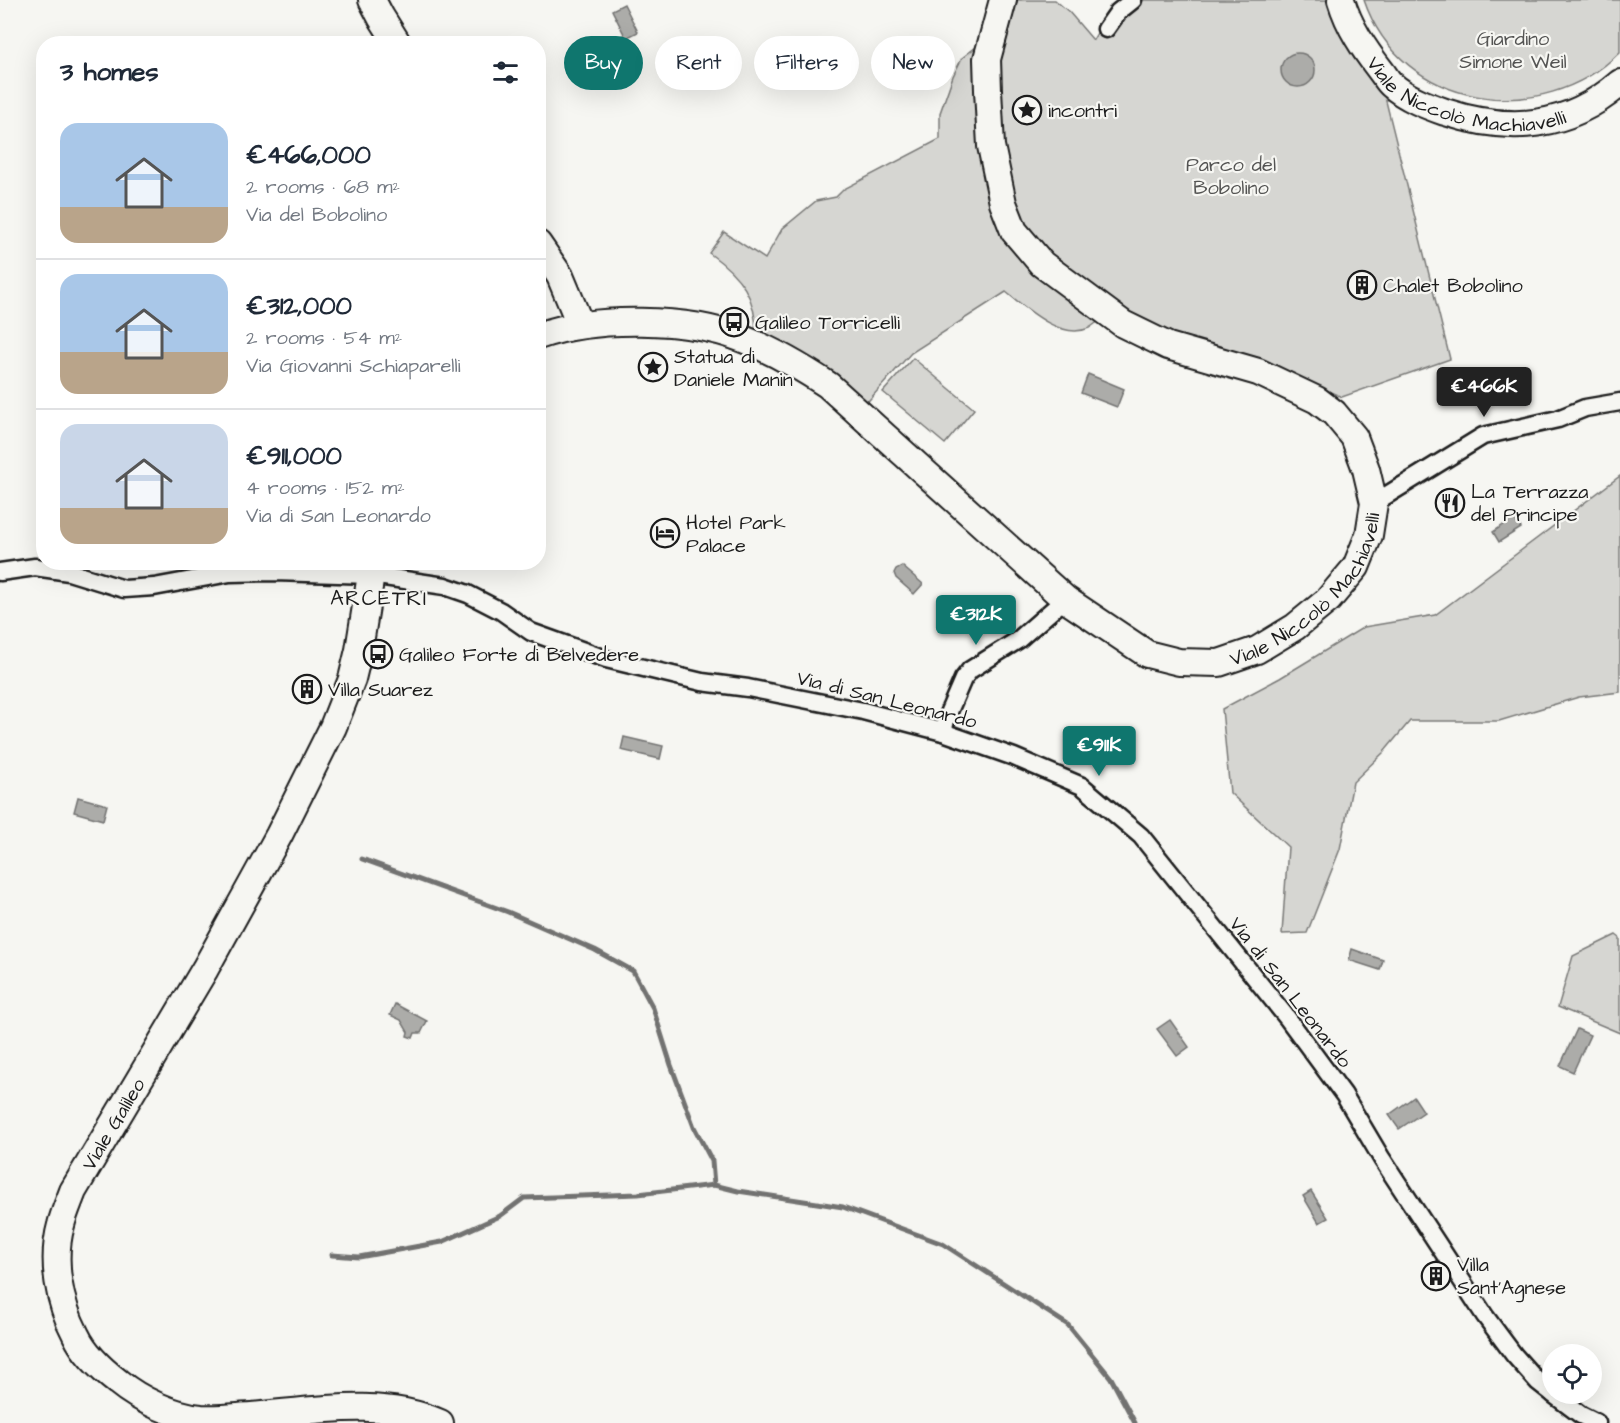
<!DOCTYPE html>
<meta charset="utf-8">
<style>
body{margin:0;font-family:"Architects Daughter",sans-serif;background:#f6f6f7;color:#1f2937;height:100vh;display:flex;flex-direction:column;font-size:22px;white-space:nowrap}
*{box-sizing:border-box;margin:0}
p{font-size:20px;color:#747a83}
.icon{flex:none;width:33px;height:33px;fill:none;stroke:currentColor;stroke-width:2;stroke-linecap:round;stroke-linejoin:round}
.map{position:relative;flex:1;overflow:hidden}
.details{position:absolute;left:36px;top:36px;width:510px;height:534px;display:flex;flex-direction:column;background:#fff;border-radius:24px;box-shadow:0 6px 24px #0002}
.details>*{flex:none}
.hud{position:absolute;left:564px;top:36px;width:570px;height:54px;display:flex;gap:12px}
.tools{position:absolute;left:1542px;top:1344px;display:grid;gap:12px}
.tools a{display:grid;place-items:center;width:60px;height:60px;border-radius:50%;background:#fff;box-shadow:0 6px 24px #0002;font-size:30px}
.price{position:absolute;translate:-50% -51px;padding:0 14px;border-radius:6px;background:#0f766e;color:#fff;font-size:20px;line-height:39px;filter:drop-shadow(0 2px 3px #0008)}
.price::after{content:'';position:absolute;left:50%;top:36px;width:18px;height:14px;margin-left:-9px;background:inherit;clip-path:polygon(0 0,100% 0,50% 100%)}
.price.active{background:#222;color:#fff}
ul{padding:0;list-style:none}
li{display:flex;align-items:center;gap:18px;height:150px;padding:0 24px}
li+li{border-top:2px solid #e0e1e3}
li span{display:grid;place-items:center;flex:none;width:168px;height:120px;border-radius:18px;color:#555}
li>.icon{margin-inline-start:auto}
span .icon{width:72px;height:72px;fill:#fffc;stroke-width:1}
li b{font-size:26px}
h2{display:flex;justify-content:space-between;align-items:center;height:72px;padding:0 24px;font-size:26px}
.pill{padding:0 21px;border-radius:27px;background:#fff;box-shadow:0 6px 24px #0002;font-size:21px;line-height:54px}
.pill.active{background:#0f766e;color:#fff}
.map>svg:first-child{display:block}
</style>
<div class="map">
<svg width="1620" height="1423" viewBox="0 0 1620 1423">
<rect width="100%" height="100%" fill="#f6f6f2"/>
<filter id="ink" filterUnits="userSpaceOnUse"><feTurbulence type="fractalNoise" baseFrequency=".0167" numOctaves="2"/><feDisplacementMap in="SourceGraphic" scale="12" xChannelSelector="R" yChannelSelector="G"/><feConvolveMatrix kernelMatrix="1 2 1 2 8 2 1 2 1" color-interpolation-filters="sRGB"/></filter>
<g filter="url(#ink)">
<g fill="#d6d6d2" stroke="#797977" stroke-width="1.5">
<polygon points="1010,0 1055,0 1069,12 1093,40 1103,23 1127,0 1330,0 1334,17 1354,58 1384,93 1450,359 1342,397 1288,374 1150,330 1115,309 1025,234 999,153 995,68"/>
<path d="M1364,0h256v52c-78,78 -219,57 -256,-52z"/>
<path d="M985,40l5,145 114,132c-4,3 -10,8 -15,11 -28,13 -63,-20 -83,-36l-95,61 -49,55 -106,-71c1,-40 -15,-61 -47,-84l15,-21 41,27 17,-30 34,-28 20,-4 8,-8 96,-50v-26l13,-37 9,-18z"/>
<polygon points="913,358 974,409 945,444 883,392"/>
<polygon points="1620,476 1620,692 1579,697 1499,721 1410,721 1384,752 1353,782 1340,849 1307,933 1282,934 1288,847 1230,793 1222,709 1280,678 1364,627 1435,615"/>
<polygon points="1616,935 1620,938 1620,1033 1558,1007 1573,956"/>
</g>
<g fill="#acaca9" stroke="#727271" stroke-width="1.5">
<polygon points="624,4 638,32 626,38 612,10"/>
<circle cx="1298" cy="70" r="17"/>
<polygon points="1088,374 1124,389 1117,407 1081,393"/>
<polygon points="1514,518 1521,528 1499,542 1493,532"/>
<polygon points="902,566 923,584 914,594 896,578 894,573 896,569"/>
<polygon points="624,737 663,746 660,759 621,750"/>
<polygon points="78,797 107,805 103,820 74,812"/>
<polygon points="1352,949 1383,960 1380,970 1349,960"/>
<polygon points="395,1004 427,1021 421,1033 415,1033 413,1038 407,1036 408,1032 401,1020 390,1015"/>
<polygon points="1170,1020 1189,1047 1177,1056 1157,1029"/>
<polygon points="1577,1029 1590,1035 1573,1072 1560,1066"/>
<polygon points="1414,1097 1424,1112 1399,1129 1389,1115"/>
<polygon points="1311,1191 1328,1218 1319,1223 1303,1196"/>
</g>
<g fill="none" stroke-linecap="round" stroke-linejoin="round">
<g stroke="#727271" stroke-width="5">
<polyline points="362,859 508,912 595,950 633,971 653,1008 671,1065 694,1127 712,1161 714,1185"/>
<polyline points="332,1255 359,1257 442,1242 500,1216 524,1198 638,1194 714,1185 738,1191 843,1207 943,1244 1068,1325 1111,1378 1135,1423"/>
</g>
<g stroke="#1c1c1c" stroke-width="21">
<g id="minor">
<polyline points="1106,29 1118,12 1133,0"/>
<polyline points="1374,503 1483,436 1558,419 1585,408 1620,402"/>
<polyline points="0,572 35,567 69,572 124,589 154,587 230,573 274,572 371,575 445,586 468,594 501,611 531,632 606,659 702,682 748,688 863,711 943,732 1014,757 1082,786 1141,836 1288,1019 1344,1095 1382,1159 1485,1316 1514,1355 1538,1382 1552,1393"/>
<polyline points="943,732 947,716 963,679 970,670 1018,640 1065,599"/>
<polyline points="1553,1394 1581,1415 1597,1423"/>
</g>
</g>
<g stroke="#1c1c1c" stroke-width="30">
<g id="primary">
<polyline points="372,0 381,17 398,44"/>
<path id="s1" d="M1341,0c8,27 23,49 40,71 4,5 7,11 11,14 14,13 36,21 53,27 65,21 122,17 175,-29"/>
<polyline points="538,244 560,276 580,324"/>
<path id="s2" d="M538,336c55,-20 151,-19 205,3 31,12 58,28 85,46l237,214 82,55 32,8 40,1 38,-13 38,-23 33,-27 28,-33 13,-32 5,-32 -8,-34 -12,-32 -20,-24 -17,-13 -59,-28 -90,-26 -45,-22 -81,-60 -28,-33 -11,-28 -12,-57 -3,-56 -1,-31 16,-59"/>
<path d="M373,562l-14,88 -7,29 -19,48 -54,108 -74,134 -132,222c-4,11 -9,22 -12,34 -10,36 -2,78 15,110 9,19 25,34 42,47 22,18 54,33 83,36 16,1 33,-1 50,-2 62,-5 130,-19 189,7"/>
</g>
</g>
<use href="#minor" stroke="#f6f6f2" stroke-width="16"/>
<use href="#primary" stroke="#f6f6f2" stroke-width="26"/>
</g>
</g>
<defs>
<g id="sight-ring" transform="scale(1.5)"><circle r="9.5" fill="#f6f6f2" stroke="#1c1c1c" stroke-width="1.5"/><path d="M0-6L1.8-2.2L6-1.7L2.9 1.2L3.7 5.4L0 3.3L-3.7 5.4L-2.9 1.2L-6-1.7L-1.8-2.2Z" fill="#1c1c1c"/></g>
<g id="building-ring" transform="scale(1.5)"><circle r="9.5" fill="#f6f6f2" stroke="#1c1c1c" stroke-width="1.5"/><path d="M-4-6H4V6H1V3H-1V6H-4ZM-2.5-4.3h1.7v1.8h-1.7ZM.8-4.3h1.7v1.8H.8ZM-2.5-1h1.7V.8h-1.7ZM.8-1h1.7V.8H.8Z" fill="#1c1c1c"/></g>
<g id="bus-ring" transform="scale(1.5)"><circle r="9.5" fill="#f6f6f2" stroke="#1c1c1c" stroke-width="1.5"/><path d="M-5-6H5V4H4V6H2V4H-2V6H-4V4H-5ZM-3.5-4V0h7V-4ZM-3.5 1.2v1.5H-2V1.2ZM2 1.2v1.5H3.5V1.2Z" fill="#1c1c1c"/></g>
<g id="restaurant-ring" transform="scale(1.5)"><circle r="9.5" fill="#f6f6f2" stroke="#1c1c1c" stroke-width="1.5"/><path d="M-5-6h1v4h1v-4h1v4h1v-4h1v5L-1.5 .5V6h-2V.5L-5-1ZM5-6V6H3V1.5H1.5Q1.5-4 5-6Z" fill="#1c1c1c"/></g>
<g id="hotel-ring" transform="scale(1.5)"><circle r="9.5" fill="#f6f6f2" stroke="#1c1c1c" stroke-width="1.5"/><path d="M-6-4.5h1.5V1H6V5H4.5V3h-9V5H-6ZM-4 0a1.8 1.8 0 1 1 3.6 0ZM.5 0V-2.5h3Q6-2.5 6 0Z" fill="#1c1c1c"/></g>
</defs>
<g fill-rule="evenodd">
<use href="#sight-ring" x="1027" y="110"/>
<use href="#building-ring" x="1362" y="285"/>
<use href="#bus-ring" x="734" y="322"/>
<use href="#sight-ring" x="653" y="367"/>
<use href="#restaurant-ring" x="1450" y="503"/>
<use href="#hotel-ring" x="665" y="533"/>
<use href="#bus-ring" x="378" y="654"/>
<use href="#building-ring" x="307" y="689"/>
<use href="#building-ring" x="1436" y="1276"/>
</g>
<g text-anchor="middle" stroke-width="4.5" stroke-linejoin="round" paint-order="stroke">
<g font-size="20" fill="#545453" stroke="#f6f6f2">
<text x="1513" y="45">Giardino<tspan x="1513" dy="23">Simone Weil</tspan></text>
<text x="1231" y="171">Parco del<tspan x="1231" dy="23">Bobolino</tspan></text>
</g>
<g font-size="20" fill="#1c1c1c" stroke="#f6f6f2">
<text dy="7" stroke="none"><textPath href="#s1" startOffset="174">Viale Niccolò Machiavelli</textPath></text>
<text dy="7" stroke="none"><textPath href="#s2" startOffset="916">Viale Niccolò Machiavelli</textPath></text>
<text transform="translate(887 699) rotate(14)" y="7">Via di San Leonardo</text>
<text transform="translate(1291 992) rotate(52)" y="7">Via di San Leonardo</text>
<text transform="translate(113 1124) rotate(-59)" y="7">Viale Galileo</text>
</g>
<g font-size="20" fill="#1c1c1c" stroke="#f6f6f2" text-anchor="start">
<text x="1048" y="117">incontri</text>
<text x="1383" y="292">Chalet Bobolino</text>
<text x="755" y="329">Galileo Torricelli</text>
<text x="674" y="363">Statua di<tspan x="674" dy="23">Daniele Manin</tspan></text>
<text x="1471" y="498">La Terrazza<tspan x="1471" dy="23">del Principe</tspan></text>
<text x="686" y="529">Hotel Park<tspan x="686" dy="23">Palace</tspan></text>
<text x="399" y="661">Galileo Forte di Belvedere</text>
<text x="328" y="696">Villa Suarez</text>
<text x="1457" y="1271">Villa<tspan x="1457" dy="23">Sant'Agnese</tspan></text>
</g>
<g font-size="21" letter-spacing="1.5" fill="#1c1c1c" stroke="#f6f6f2">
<text x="379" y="605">ARCETRI</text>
</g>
</g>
</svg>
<div class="tools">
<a><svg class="icon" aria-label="locate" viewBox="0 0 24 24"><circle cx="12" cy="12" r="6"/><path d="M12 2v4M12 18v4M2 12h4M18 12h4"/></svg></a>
</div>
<b class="price active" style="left:1484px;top:418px">€466K</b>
<b class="price" style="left:976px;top:646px">€312K</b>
<b class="price" style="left:1099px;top:777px">€911K</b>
<div class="hud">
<a class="pill active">Buy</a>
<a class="pill">Rent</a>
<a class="pill">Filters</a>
<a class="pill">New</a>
</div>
<section class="details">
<h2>3 homes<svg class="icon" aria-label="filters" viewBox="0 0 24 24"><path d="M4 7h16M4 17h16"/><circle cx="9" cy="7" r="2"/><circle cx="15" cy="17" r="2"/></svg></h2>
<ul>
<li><span style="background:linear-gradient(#a9c7e8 70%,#b9a48a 0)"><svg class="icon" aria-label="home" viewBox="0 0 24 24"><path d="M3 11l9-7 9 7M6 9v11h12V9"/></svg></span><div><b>€466,000</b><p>2 rooms · 68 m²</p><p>Via del Bobolino</p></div></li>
<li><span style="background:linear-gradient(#a9c7e8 65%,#b9a48a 0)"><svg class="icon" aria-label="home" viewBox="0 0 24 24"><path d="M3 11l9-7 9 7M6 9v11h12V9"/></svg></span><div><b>€312,000</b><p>2 rooms · 54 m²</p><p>Via Giovanni Schiaparelli</p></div></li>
<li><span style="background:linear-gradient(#c9d6e8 70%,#b9a48a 0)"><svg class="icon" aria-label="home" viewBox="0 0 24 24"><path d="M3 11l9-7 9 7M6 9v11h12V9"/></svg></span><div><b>€911,000</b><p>4 rooms · 152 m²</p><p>Via di San Leonardo</p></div></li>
</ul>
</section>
</div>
